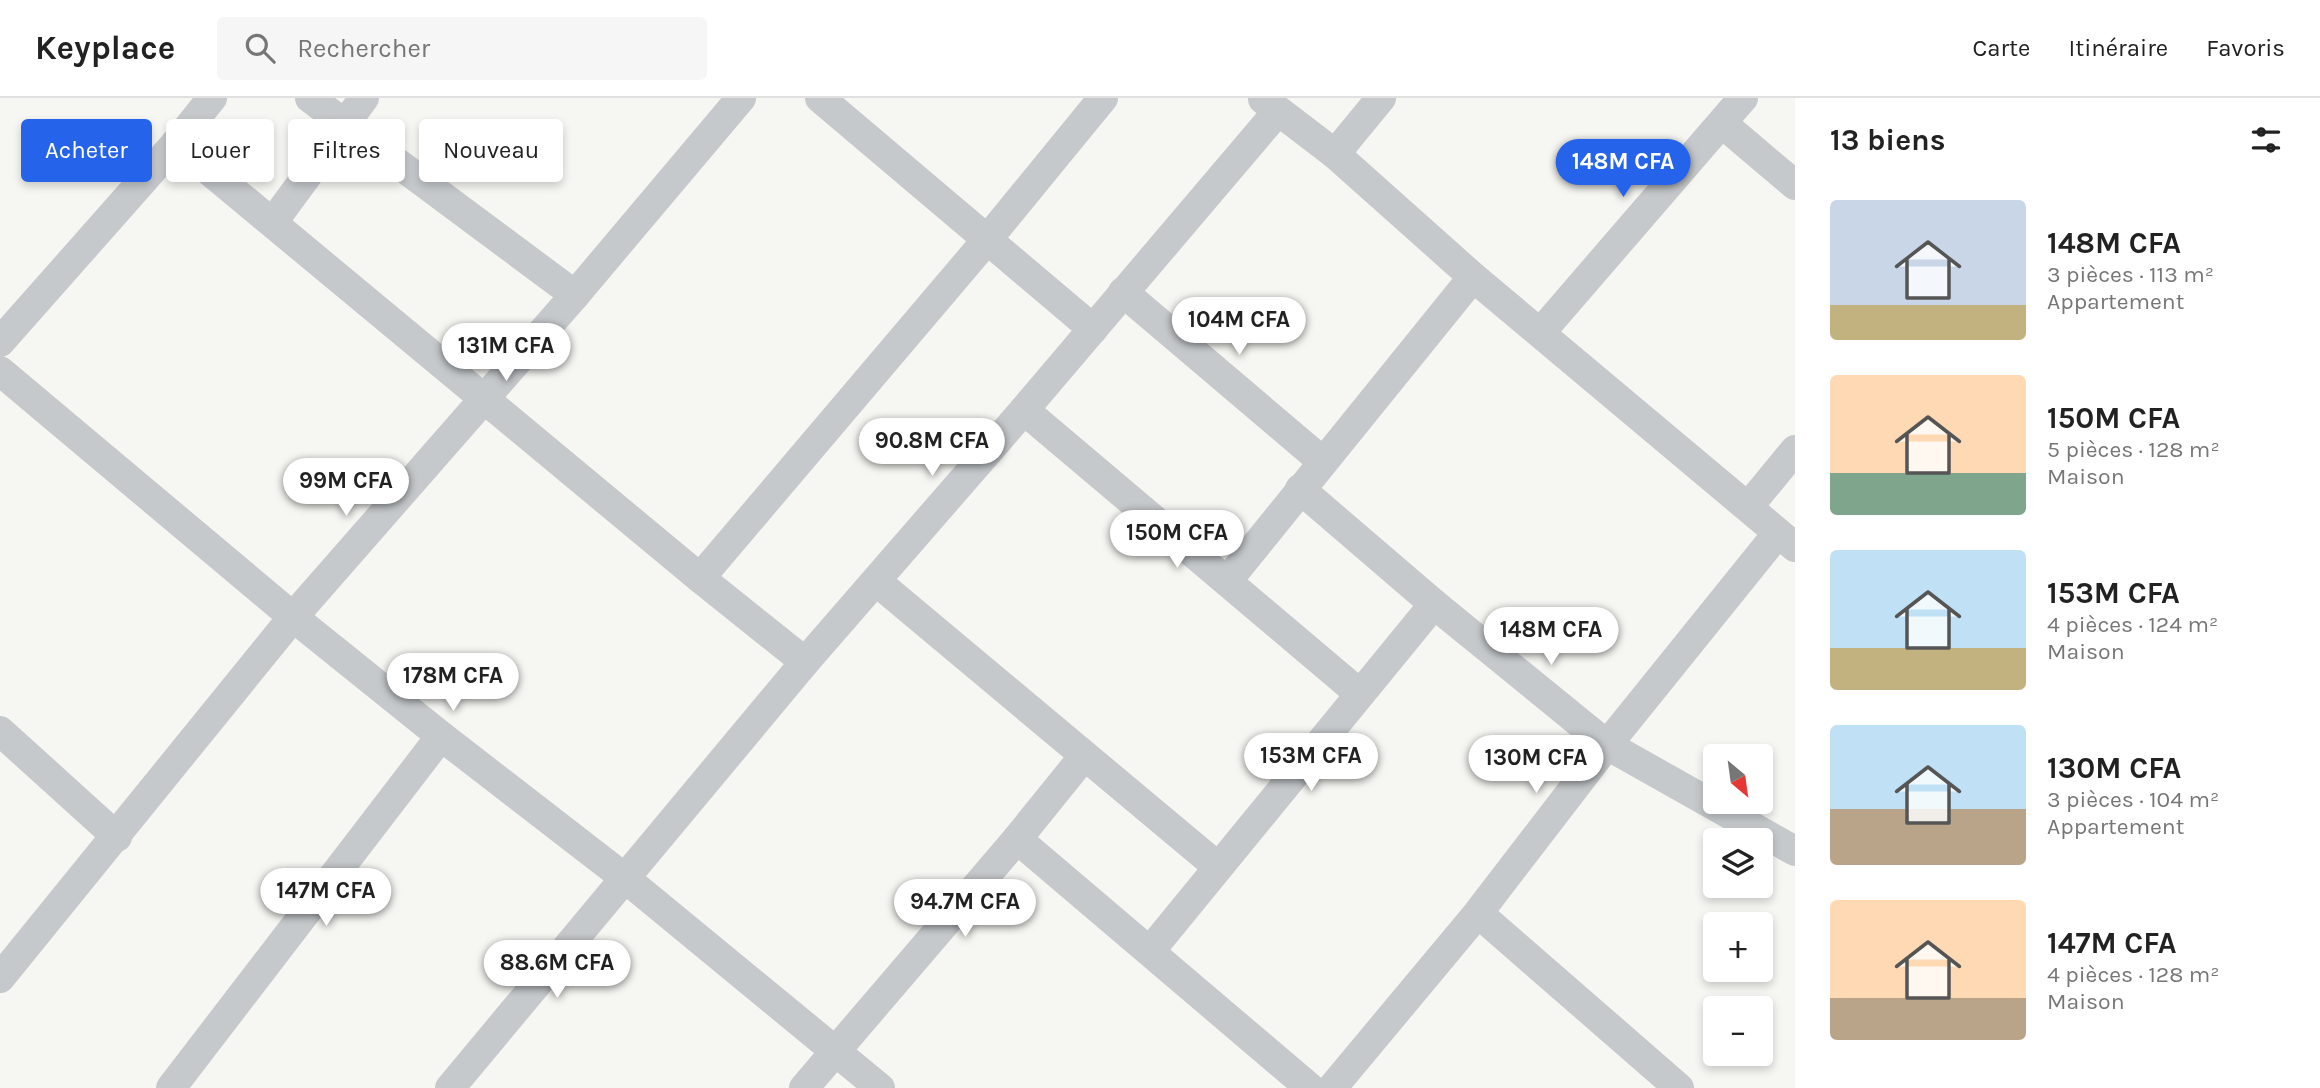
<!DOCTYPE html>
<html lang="fr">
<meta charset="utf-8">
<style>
body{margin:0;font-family:Karla,sans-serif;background:#f6f6f6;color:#222;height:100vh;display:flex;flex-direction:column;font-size:26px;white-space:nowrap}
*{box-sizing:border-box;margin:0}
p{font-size:23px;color:#767676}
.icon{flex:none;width:38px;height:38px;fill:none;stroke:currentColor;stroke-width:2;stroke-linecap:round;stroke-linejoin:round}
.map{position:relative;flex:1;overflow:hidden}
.side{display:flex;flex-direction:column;background:#fff;width:525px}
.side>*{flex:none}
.top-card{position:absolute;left:21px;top:21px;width:665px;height:63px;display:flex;gap:14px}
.needle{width:46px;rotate:151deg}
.controls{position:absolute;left:1703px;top:646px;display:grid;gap:14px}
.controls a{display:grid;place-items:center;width:70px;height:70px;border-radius:7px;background:#fff;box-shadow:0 4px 10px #0003;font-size:35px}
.price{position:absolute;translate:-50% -60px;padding:0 16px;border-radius:24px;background:#fff;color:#222;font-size:23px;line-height:46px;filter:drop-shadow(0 2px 4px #0008)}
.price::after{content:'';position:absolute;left:50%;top:42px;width:21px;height:16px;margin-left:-10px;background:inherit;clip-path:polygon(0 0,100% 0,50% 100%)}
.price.selected{background:#2563eb;color:#fff}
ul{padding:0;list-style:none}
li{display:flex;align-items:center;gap:21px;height:175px;padding:0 35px}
li span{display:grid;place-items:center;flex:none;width:196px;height:140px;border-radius:7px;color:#555}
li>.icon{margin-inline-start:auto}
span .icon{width:84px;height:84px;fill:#fffc;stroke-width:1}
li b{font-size:30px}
h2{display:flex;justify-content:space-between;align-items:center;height:84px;padding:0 35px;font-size:30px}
.chip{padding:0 24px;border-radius:7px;background:#fff;box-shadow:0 4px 10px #0003;font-size:24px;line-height:63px}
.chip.selected{background:#2563eb;color:#fff}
header{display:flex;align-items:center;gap:42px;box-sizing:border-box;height:98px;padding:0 35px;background:#fff;border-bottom:2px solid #e0e0e0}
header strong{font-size:33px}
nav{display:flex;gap:38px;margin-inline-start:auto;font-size:24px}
.search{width:490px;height:63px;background:#f6f6f6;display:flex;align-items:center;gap:18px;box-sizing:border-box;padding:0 24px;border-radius:7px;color:#767676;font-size:26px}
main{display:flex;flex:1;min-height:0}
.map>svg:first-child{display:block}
</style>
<header>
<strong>Keyplace</strong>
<div class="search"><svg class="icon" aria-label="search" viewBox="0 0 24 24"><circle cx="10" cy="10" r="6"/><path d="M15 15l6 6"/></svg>Rechercher</div>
<nav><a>Carte</a><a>Itinéraire</a><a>Favoris</a></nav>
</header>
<main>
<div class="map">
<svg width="1795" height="990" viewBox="0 0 1795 990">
<rect width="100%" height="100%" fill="#f6f6f2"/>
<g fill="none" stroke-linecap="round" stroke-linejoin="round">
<g stroke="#c5c9cc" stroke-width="30">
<polyline points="310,0 575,197"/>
<polyline points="820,0 1093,231"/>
<polyline points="1263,1 1335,56 1473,179 1795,449"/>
<polyline points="1723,26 1795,87"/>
<polyline points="176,45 700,480 805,564"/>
<polyline points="1335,56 1381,0"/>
<polyline points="273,124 364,0"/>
<polyline points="1123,194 1322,363"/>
<polyline points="1541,234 1743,0"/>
<polyline points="0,244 176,45 212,0"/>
<polyline points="0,273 293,519 441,638 626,781 880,990"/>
<polyline points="1024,312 1360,596"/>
<polyline points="1300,391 1434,506 1607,647 1795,753"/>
<polyline points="1748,409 1795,352"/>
<polyline points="700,480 986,143 1103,0"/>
<polyline points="1228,482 1473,179"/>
<polyline points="876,483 1218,769"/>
<polyline points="0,633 117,739"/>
<polyline points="1017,741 1310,990"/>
<polyline points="1478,815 1679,990"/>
<polyline points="1150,853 1434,506"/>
<polyline points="0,880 293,519 575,197 741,0"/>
<polyline points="171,990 441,638"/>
<polyline points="450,990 805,564 1024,312 1278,13"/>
<polyline points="804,990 1017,741 1084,658"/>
<polyline points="1332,990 1478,815 1607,647 1778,435"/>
</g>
</g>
</svg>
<div class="controls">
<a><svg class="needle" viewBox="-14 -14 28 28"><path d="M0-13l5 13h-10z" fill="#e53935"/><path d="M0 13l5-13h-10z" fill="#767676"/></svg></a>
<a><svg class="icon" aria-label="layers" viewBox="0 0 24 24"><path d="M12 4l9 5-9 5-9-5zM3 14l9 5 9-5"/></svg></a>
<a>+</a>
<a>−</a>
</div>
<b class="price selected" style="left:1623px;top:101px">148M CFA</b>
<b class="price" style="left:1239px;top:259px">104M CFA</b>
<b class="price" style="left:506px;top:285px">131M CFA</b>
<b class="price" style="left:932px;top:380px">90.8M CFA</b>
<b class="price" style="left:346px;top:420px">99M CFA</b>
<b class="price" style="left:1177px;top:472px">150M CFA</b>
<b class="price" style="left:1551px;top:569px">148M CFA</b>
<b class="price" style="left:453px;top:615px">178M CFA</b>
<b class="price" style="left:1311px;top:695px">153M CFA</b>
<b class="price" style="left:1536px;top:697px">130M CFA</b>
<b class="price" style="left:326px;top:830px">147M CFA</b>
<b class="price" style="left:965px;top:841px">94.7M CFA</b>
<b class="price" style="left:557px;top:902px">88.6M CFA</b>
<div class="top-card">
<a class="chip selected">Acheter</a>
<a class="chip">Louer</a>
<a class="chip">Filtres</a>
<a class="chip">Nouveau</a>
</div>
</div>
<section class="side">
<h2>13 biens<svg class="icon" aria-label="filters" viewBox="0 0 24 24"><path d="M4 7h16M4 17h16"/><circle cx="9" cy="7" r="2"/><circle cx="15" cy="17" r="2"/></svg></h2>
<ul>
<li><span style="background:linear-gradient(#c9d6e8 75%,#c2b280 0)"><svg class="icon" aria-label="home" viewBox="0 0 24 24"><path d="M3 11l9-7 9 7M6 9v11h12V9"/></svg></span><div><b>148M CFA</b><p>3 pièces · 113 m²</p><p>Appartement</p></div></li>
<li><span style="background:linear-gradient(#ffd9b3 70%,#7fa58c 0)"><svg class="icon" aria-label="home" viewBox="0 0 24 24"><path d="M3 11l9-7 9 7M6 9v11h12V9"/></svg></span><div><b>150M CFA</b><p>5 pièces · 128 m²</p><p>Maison</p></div></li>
<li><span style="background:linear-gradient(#bfe0f5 70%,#c2b280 0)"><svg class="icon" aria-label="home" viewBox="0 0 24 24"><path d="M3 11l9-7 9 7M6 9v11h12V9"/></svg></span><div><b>153M CFA</b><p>4 pièces · 124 m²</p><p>Maison</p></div></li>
<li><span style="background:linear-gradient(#bfe0f5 60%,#b9a48a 0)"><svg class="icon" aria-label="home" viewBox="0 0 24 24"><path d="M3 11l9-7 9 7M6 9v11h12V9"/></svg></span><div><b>130M CFA</b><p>3 pièces · 104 m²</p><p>Appartement</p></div></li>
<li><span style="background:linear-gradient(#ffd9b3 70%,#b9a48a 0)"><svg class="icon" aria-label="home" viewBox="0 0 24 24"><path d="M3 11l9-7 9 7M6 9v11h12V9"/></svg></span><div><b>147M CFA</b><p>4 pièces · 128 m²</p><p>Maison</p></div></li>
</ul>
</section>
</main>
